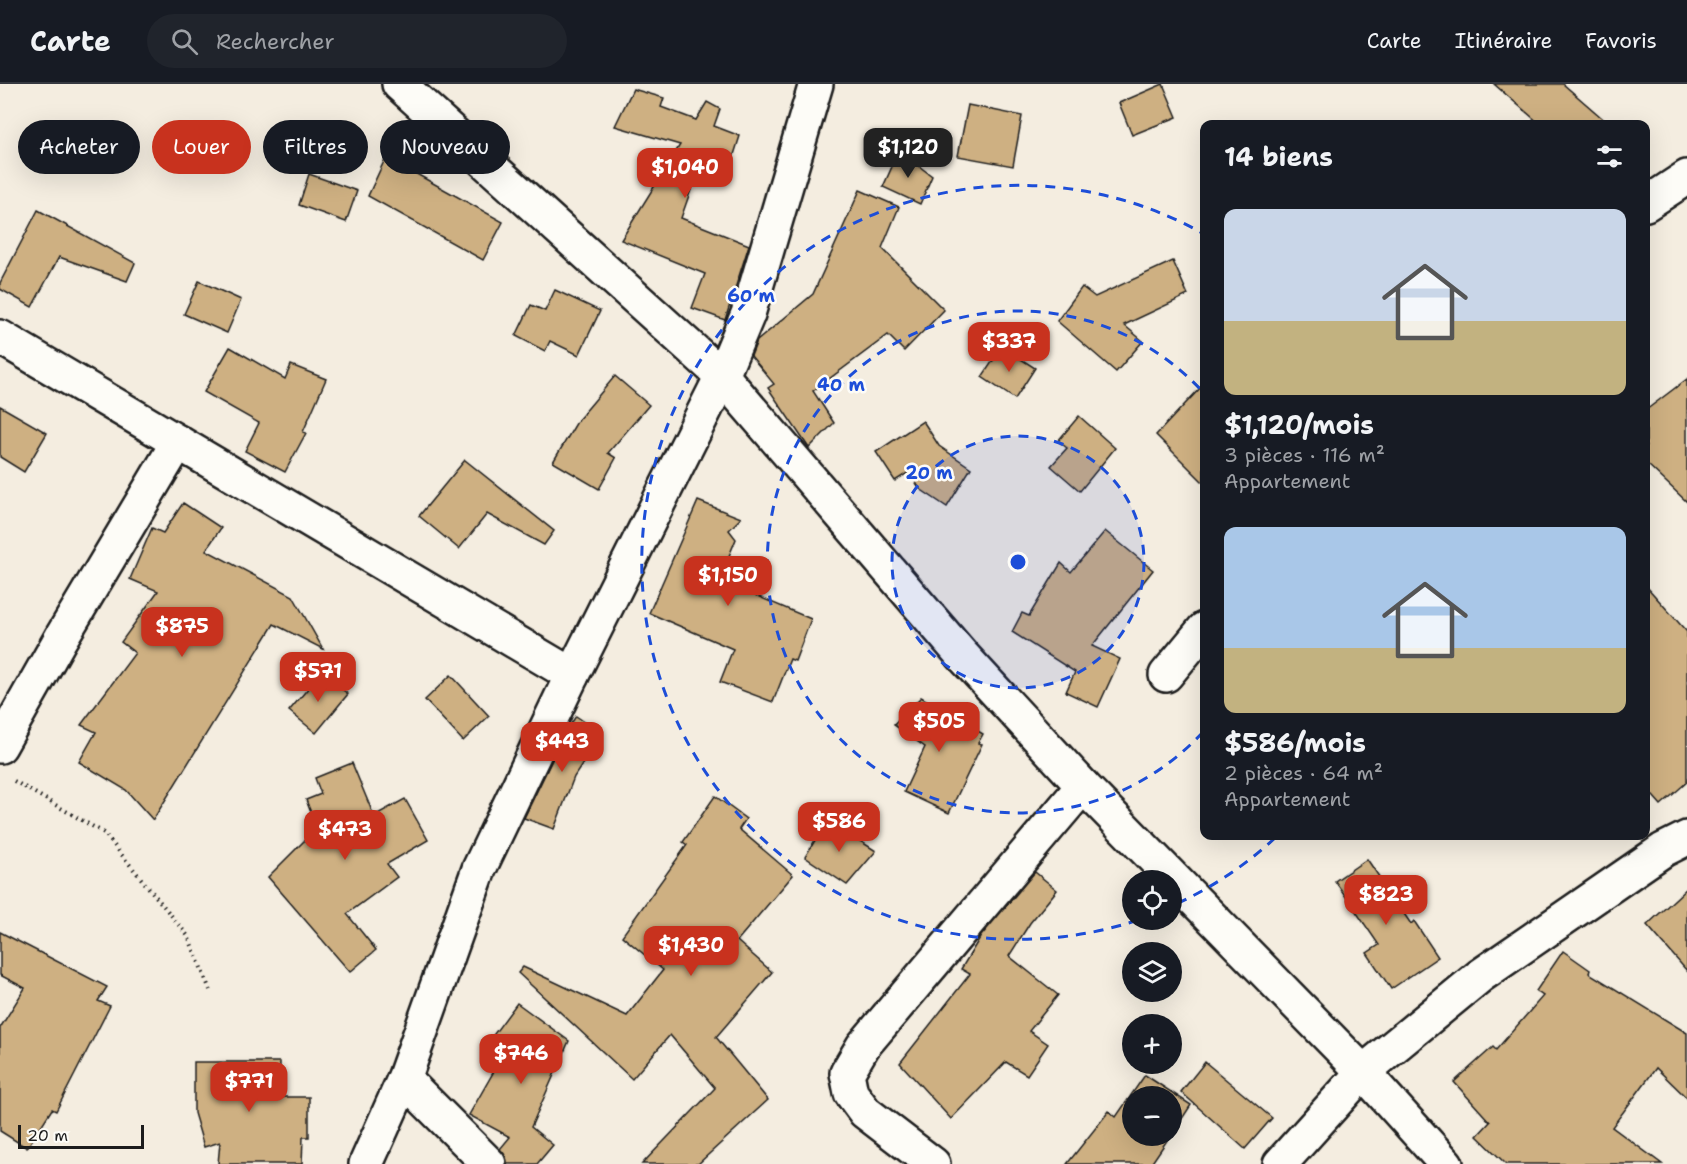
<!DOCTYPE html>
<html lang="fr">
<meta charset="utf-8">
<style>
body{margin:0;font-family:"Shantell Sans",sans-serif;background:#20242c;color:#f1f3f6;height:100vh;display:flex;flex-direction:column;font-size:22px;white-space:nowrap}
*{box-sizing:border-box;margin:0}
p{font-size:20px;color:#9ea1a6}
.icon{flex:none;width:33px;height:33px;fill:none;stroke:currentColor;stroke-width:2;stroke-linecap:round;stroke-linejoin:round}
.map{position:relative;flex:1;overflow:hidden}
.panel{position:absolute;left:1200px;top:36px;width:450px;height:720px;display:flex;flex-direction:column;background:#171b24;border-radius:12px;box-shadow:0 6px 24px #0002}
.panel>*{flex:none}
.top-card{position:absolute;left:18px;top:36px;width:570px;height:54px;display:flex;gap:12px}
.controls{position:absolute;left:1122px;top:786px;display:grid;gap:12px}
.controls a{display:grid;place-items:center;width:60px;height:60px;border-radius:50%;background:#171b24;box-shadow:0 6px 24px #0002;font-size:30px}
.scale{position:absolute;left:18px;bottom:15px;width:126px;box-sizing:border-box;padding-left:6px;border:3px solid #1c1c1c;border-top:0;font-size:16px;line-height:21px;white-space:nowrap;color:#1c1c1c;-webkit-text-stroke:4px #fdfcf7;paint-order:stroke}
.price{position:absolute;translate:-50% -51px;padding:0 14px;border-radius:12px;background:#c8321e;color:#fff;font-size:20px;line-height:39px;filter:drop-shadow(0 2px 3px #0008)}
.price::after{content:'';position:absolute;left:50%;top:36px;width:18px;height:14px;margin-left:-9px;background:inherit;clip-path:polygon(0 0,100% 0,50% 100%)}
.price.current{background:#222;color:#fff}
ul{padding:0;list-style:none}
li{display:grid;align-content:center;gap:12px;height:318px;padding:0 24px}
li span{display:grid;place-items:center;height:186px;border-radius:12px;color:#555}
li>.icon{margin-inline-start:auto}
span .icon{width:108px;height:108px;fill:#fffc;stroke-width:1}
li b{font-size:26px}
h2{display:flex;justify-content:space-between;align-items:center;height:72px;padding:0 24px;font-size:26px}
.pill{padding:0 21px;border-radius:27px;background:#171b24;box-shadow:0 6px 24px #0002;font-size:21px;line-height:54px}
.pill.current{background:#c8321e;color:#fff}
header{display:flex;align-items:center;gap:36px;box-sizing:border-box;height:84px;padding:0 30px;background:#171b24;border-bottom:2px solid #363941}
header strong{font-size:28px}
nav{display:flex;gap:33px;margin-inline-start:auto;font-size:21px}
.search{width:420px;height:54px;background:#20242c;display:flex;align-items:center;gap:15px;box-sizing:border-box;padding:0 21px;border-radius:33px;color:#9ea1a6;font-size:22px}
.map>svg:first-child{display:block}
</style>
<header>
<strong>Carte</strong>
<div class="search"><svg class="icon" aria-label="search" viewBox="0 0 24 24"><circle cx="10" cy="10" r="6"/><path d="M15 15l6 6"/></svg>Rechercher</div>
<nav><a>Carte</a><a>Itinéraire</a><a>Favoris</a></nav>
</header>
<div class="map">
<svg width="1687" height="1080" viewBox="0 0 1687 1080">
<rect width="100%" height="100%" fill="#f4ede0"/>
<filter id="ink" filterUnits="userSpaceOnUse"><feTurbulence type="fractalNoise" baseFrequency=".0167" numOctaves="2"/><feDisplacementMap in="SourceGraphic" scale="12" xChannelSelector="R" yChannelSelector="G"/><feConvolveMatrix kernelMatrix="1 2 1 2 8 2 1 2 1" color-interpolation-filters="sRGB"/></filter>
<g filter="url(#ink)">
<g fill="#ceb082" stroke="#1c1c1c" stroke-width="1.5">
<polygon points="1163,0 1177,33 1132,51 1119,19"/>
<polygon points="1494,0 1563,0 1609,40 1540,40"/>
<polygon points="633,5 664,14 661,23 696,36 707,18 720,25 714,42 740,52 732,77 704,69 681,134 749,161 725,236 692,224 705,190 621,156 680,61 615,42"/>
<polygon points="968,21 1022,32 1013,82 958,72"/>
<polygon points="899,67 932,92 920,120 883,103"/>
<polygon points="386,73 503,138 483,176 368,112"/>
<polygon points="309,90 357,107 346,138 299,121"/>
<polygon points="860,106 899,123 882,164 944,226 904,267 888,251 813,307 834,339 809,364 768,304 774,300 751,272 757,257 813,210"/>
<polygon points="38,126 135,179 127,197 59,173 32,223 0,205 0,199"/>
<polygon points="1173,177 1188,211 1124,241 1143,257 1116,288 1057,237 1082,203 1095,213"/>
<polygon points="199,197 241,216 227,249 184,230"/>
<polygon points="555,206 600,227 579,271 550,257 545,267 516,252 531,221 545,227"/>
<polygon points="230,263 285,295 291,281 326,295 303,348 306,349 285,388 245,367 259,339 204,308"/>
<polygon points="1002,263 1035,284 1015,315 982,293"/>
<polygon points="615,292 649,321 608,369 616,374 599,405 553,378 578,336"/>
<polygon points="1687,295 1687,418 1646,379 1646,326"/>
<polygon points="1204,300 1204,399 1156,351"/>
<polygon points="0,322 47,349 24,388 0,373"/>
<polygon points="1079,332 1115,364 1080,407 1051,382 1067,364 1058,357"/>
<polygon points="923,337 939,362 971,384 947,423 920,405 909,388 895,397 876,368"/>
<polygon points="465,376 554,447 544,461 487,430 459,465 419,432"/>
<polygon points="698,417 741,434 729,446 736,455 719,496 811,535 795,577 790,575 773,618 720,598 733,565 649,529"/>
<polygon points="183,419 221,444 206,466 293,512 323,565 274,540 153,736 126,706 79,678 96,648 81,641 135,569 121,558 158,507 130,495 152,444 163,449"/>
<polygon points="1105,447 1153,486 1092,562 1120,575 1098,623 1066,608 1075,588 1012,548 1022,529 1029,532 1061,479 1071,488"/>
<polygon points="1646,502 1687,548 1687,698 1661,721 1646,704"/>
<polygon points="321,589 348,610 316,649 289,627"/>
<polygon points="451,591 489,632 463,657 425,616"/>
<polygon points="921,613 983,650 978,659 982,660 949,729 904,708 925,663 894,641"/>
<polygon points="576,632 602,650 574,693 554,745 524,734 565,649"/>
<polygon points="352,679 374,732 405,715 428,756 387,780 397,793 347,830 376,866 350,888 268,793 317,744 306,716 321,710 315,694"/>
<polygon points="715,712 746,735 739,745 793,791 737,857 772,888 716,953 768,1016 698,1080 642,1080 715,1004 670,951 632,995 518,889 523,883 627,932 663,886 622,852 687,761 683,758"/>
<polygon points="827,736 876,767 847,801 805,773"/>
<polygon points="1367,775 1411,840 1414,837 1438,873 1391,905 1367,869 1379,861 1335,797"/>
<polygon points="1035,788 1057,806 1030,839 1009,872 1058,911 1029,947 1048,960 1027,991 1006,978 951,1035 900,979 970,890 961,885 981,852"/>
<polygon points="1687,804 1687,887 1647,841"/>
<polygon points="0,848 107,903 98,917 110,922 56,1027 52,1025 27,1064 0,1047 0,944 25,904 0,891"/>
<polygon points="1563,867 1590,886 1589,889 1687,949 1687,1014 1656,984 1612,1043 1662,1080 1506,1080 1477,1052 1490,1038 1454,998 1493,963 1496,966 1543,912 1536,907"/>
<polygon points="517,919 569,957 531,1043 553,1061 537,1080 507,1080 500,1065 510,1053 469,1031 506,966 491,954"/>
<polygon points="194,978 280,978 279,1013 309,1013 309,1053 303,1053 302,1080 218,1080 220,1058 204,1063 194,1029"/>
<polygon points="1205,978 1272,1034 1245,1065 1181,1008"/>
<polygon points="1145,991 1191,1021 1172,1050 1172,1012 1132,1012 1132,1052 1170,1052 1151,1080 1067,1080 1109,1027 1116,1033"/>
</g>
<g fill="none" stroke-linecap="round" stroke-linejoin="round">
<g stroke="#1c1c1c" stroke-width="38">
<g id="minor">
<polyline points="1646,120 1687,93"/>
<polyline points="0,253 572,591"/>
<polyline points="1166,591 1204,545"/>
<polyline points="0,662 61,554 178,358"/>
<polyline points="366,1080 404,995"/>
<polyline points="489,1080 404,995 479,785 572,591 722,292 748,230 816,0"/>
<polyline points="933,1080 865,1028 851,1009 847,989 863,962 1083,702"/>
<polyline points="1280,1080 1363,988 1480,892 1663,766 1687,754"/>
</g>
</g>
<g stroke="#1c1c1c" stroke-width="38">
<polyline id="tertiary" points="399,0 722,292 962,571 1083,702 1363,988 1446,1080"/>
</g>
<polyline stroke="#1c1c1c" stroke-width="4" stroke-dasharray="1.5 4.5" stroke-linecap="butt" points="14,697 104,749 188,852 210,906"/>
<use href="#minor" stroke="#fdfcf7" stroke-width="33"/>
<use href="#tertiary" stroke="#fdfcf7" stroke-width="33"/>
</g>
</g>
<circle cx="1018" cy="478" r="126" fill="#1d4ed8" fill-opacity=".12"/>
<g fill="none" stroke="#1d4ed8" stroke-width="3" stroke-dasharray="10 8">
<circle cx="1018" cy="478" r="126"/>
<path d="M1203 648A251 251 0 1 1 1203 308"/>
<path d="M1275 754A377 377 0 0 1 1174 821M1138 836A377 377 0 1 1 1204 150"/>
</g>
<circle cx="1018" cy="478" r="9" fill="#1d4ed8" stroke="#fdfcf7" stroke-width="3"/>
<g font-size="18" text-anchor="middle" font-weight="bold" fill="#1d4ed8" stroke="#fdfcf7" stroke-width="5" stroke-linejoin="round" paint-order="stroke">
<text x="751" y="218">60 m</text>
<text x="841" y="307">40 m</text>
<text x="929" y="395">20 m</text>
</g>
</svg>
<div class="controls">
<a><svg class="icon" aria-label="locate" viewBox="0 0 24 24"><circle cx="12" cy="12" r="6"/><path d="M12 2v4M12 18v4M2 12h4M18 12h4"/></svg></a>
<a><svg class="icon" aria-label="layers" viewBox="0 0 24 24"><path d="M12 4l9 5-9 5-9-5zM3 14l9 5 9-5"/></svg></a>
<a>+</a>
<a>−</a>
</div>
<div class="scale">20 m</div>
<b class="price current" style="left:908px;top:95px">$1,120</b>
<b class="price" style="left:685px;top:115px">$1,040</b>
<b class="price" style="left:1009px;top:289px">$337</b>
<b class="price" style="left:728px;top:523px">$1,150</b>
<b class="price" style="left:182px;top:574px">$875</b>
<b class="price" style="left:318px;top:619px">$571</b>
<b class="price" style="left:939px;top:669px">$505</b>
<b class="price" style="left:562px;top:689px">$443</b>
<b class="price" style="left:839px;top:769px">$586</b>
<b class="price" style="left:345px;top:777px">$473</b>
<b class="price" style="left:1386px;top:842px">$823</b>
<b class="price" style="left:691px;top:893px">$1,430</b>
<b class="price" style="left:521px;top:1001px">$746</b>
<b class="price" style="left:249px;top:1029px">$771</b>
<div class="top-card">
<a class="pill">Acheter</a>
<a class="pill current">Louer</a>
<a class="pill">Filtres</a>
<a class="pill">Nouveau</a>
</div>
<section class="panel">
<h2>14 biens<svg class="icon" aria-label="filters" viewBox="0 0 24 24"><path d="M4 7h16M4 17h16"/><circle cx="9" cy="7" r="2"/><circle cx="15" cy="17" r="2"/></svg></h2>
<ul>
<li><span style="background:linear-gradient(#c9d6e8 60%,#c2b280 0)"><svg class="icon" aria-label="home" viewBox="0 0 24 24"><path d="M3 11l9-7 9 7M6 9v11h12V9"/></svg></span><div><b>$1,120/mois</b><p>3 pièces · 116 m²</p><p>Appartement</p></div></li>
<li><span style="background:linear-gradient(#a9c7e8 65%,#c2b280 0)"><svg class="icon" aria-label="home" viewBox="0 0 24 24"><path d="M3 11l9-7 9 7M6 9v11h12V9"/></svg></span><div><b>$586/mois</b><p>2 pièces · 64 m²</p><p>Appartement</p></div></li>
</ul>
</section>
</div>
